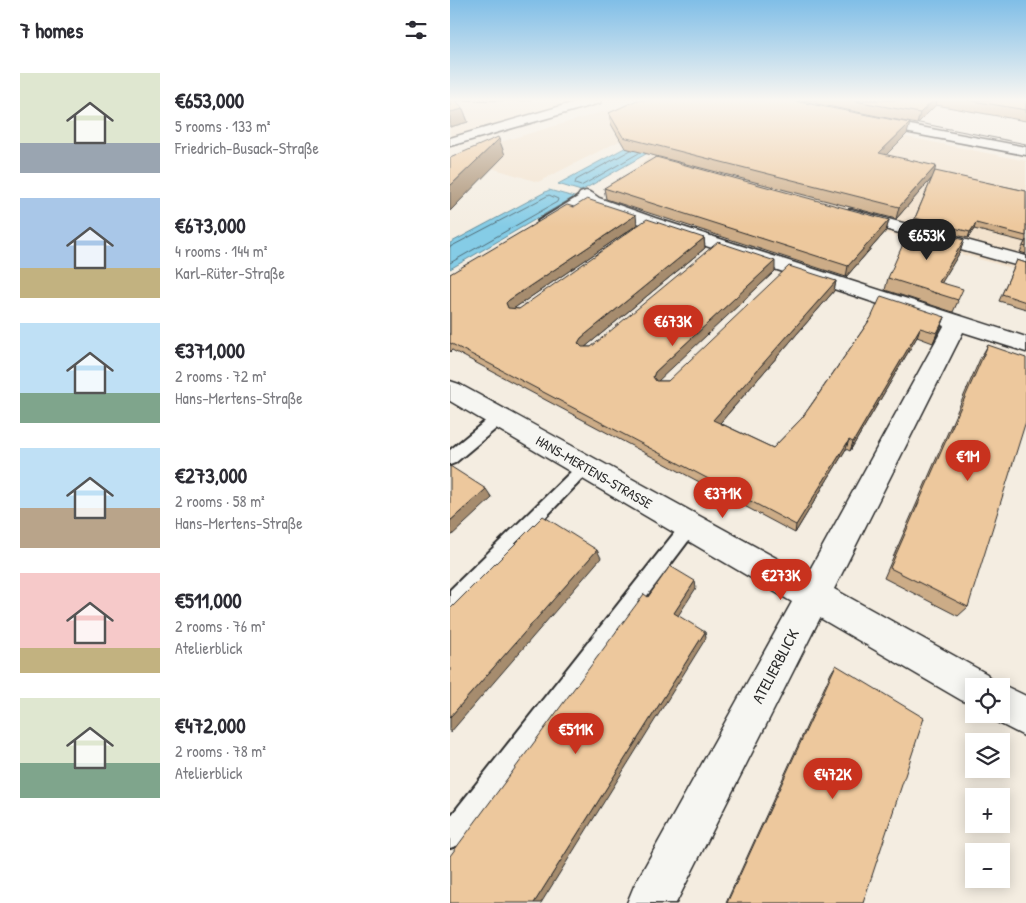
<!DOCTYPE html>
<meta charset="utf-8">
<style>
body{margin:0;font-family:"Patrick Hand",sans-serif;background:#f2f2f3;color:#2b2b33;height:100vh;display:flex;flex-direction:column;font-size:19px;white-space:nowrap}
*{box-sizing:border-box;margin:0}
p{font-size:16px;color:#7c7c81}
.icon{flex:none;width:28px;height:28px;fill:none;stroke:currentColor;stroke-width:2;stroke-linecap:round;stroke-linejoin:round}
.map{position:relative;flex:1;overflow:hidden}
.side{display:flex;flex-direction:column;background:#fff;width:450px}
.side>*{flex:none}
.tools{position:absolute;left:515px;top:678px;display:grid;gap:10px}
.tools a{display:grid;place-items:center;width:45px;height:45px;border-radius:0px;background:#fff;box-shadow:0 2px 12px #0003;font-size:25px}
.price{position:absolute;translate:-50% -42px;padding:0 11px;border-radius:18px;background:#c8321e;color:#fff;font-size:16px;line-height:32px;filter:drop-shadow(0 1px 2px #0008)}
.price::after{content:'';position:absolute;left:50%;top:30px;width:15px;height:11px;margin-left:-8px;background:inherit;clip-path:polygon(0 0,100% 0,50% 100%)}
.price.active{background:#222;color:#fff}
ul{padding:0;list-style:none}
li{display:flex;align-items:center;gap:15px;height:125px;padding:0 20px}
li span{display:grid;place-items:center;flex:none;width:140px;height:100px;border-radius:0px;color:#555}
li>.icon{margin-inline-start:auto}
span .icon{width:60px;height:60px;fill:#fffc;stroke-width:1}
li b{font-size:21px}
h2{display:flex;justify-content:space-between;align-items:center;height:60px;padding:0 20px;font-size:21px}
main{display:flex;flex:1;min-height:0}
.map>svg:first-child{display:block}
</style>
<main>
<section class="side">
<h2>7 homes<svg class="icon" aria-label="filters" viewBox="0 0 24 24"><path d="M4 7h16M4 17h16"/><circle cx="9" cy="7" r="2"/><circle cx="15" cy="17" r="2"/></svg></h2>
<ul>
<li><span style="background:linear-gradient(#dfe7d0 70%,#9aa5b1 0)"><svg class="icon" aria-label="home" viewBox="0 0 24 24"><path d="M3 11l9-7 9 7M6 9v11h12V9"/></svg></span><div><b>€653,000</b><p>5 rooms · 133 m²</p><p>Friedrich-Busack-Straße</p></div></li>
<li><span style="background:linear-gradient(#a9c7e8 70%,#c2b280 0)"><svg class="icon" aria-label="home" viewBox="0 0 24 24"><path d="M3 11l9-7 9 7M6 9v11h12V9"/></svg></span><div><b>€673,000</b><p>4 rooms · 144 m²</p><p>Karl-Rüter-Straße</p></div></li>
<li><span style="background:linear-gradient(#bfe0f5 70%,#7fa58c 0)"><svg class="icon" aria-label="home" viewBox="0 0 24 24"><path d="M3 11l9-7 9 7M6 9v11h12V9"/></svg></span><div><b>€371,000</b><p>2 rooms · 72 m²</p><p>Hans-Mertens-Straße</p></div></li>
<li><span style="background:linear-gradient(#bfe0f5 60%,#b9a48a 0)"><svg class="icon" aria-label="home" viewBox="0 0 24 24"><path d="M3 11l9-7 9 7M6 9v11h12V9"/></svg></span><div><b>€273,000</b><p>2 rooms · 58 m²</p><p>Hans-Mertens-Straße</p></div></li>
<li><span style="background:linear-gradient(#f6c9c9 75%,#c2b280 0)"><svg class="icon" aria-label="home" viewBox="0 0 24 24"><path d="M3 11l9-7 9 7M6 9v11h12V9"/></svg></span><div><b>€511,000</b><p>2 rooms · 76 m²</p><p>Atelierblick</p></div></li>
<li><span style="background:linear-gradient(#dfe7d0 65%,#7fa58c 0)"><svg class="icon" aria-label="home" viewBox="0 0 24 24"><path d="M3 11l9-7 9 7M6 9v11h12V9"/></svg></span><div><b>€472,000</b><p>2 rooms · 78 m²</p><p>Atelierblick</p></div></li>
</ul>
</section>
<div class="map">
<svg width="576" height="903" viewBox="0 0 576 903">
<rect width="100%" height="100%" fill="#f4ede1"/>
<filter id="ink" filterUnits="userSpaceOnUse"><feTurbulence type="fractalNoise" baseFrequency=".02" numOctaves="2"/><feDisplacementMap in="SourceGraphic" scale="10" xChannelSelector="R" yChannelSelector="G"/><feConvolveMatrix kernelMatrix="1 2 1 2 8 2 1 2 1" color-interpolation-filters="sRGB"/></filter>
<g filter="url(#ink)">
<g fill="#f2e2cd">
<polygon points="0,100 147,100 0,142"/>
<polygon points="193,100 273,100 576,161 576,272 187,165 241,130 207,122 88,182 22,162 13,153"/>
</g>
<g fill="#85cce6" stroke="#618c9b">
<polygon points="217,125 238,130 131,191 108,184"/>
<polygon points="99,190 124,197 0,269 0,243"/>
</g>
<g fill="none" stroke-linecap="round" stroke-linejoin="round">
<g stroke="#4f6b76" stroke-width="1">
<polyline points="181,150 126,180 125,184 131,186 189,153"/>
<polyline points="0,247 99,195 108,199 107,202 0,263"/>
</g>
<g stroke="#2b2b2b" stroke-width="4">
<g id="service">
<polygon points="49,413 54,414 56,418 54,422 5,463 0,465 0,450 44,414"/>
<polygon points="135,461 140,463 143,467 140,471 7,609 0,612 0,590 130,463"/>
<polygon points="239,520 245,522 247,527 245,532 9,845 0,848 0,817 233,522"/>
</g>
</g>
<g stroke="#2b2b2b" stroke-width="4">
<polygon id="pedestrian" points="136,192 140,193 142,196 140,199 100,224 90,224 88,221"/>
</g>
<g stroke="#2b2b2b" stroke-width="3">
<g id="minor">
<polygon points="136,191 142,193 149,198 205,218 576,337 576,352 513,332 384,589 537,674 543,686 524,686 524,706 511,700 370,618 226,903 177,903 184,886 342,602 0,401 0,381 9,384 357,575 494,326 137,206 128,196 130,193"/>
<polygon points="401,209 576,256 576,268 395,218 392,214 395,210"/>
<polygon points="551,684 576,696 576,737 537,717 536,714 551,714 551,686 545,686"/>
</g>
</g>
<g stroke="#2b2b2b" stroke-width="3">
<polygon id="tertiary" points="132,100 152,100 150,103 0,146 0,138"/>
</g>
<g stroke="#2b2b2b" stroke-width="3">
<polygon id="secondary" points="423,118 576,147 576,155 418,125 417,122"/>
</g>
<use href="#service" fill="#f6f6f2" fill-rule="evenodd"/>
<use href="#pedestrian" fill="#f6f6f2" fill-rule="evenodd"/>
<use href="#minor" fill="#f6f6f2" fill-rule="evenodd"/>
<use href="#tertiary" fill="#f6f6f2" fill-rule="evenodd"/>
<use href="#secondary" fill="#f6f6f2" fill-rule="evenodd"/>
<polyline stroke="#2b2b2b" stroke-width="1" points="454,120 576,144"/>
</g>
<g fill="#ccac87" stroke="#2b2b2b">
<polygon points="0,100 81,100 71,101 5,100 13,109 18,122 0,127"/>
<polygon points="347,100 576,100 576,121 486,105 467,124"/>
<polygon points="159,113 457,134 436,155 485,172 576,191 576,254 570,252 575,242 524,229 518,238 463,224 465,218 482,178 446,219 175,148 161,124"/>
<polygon points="154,188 439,220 436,231 396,277 156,199"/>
<polygon points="187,225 64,308 69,309 254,238 255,248 135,347 141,347 325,271 207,381 218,381 386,281 384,291 270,423 323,448 352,418 421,318 495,317 491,327 483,343 467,337 400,451 396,449 345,533 2,350 0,352 0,274"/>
<polygon points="514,240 510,252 491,283 508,301 503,312 435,290 438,278"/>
<polygon points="567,260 576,263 576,309 549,301"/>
<polygon points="538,345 518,607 508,616 434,578 530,359"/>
<polygon points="386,665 413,903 276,903 381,673"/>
</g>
<g fill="#a68c6e" stroke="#2b2b2b">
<polygon points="484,100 487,100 486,105 467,124 470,113"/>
<polygon points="13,109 18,122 0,127 0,112"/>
<polygon points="460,123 457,134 427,164 429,153"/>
<polygon points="49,139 55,155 0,211 0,186"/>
<polygon points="486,166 483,177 446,219 449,207"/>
<polygon points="186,215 187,225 63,309 60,313 56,303 59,300"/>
<polygon points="439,220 436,231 396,277 398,266"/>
<polygon points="526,223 524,229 518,238 520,232"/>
<polygon points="254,238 255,248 134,348 131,353 128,343 131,338"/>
<polygon points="514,240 510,252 485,294 489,282"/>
<polygon points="325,261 325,271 207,382 203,377 205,372"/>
<polygon points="386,281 384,291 264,430 263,420"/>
<polygon points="495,317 491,327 483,343 487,333"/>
<polygon points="470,328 467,337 400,451 403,442"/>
<polygon points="399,440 396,449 345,533 346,525"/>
<polygon points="36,489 42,498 0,537 0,521"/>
<polygon points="147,550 151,558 0,733 0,717"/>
<polygon points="245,581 246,588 226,619 224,613"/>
<polygon points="255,632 256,638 91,903 84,903"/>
</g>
<g fill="#edc89d" stroke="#2b2b2b">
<polygon points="0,100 5,100 13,109 0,112"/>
<polygon points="187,100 339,100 460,123 429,153 486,166 449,207 173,137 159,113"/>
<polygon points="400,100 484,100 470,113"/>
<polygon points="517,100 576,100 576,110"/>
<polygon points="48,137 49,139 0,186 0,158"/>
<polygon points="206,157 439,220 398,266 154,188"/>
<polygon points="485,171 576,191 576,236 526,223 520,232 465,218"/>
<polygon points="137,199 186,215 59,300 56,303 58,308 69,309 197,219 254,238 131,338 128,343 132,347 141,347 268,242 325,261 205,372 203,377 206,381 218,381 339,266 386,281 263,420 323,448 352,418 364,401 421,318 431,296 495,317 487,333 470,328 403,442 399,440 346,525 0,343 0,274 117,205 124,207"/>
<polygon points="461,226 514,240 489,282 513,289 508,300 438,278"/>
<polygon points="576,240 576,247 573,246"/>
<polygon points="567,260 576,263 576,302 552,294"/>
<polygon points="538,345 576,358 576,421 518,607 440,568"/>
<polygon points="0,466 36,489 0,521"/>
<polygon points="93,516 147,550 0,717 0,609"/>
<polygon points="220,566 245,581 224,613 255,632 84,903 0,903 0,856 194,594 198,597"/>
<polygon points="386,665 474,718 413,903 277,903"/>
</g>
</g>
<linearGradient id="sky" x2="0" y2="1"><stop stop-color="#80bee7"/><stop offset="0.44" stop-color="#faf7f2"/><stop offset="1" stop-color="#faf7f2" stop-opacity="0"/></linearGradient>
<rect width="576" height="227" fill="url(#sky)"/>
<g text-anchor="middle" stroke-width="4" stroke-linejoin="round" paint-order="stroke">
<g font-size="14" fill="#2b2b2b" stroke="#f6f6f2">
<text transform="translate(144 472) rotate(30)" y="5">HANS-MERTENS-STRASSE</text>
</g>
<g font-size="16" fill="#2b2b2b" stroke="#f6f6f2">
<text transform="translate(325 666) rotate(-62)" y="6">ATELIERBLICK</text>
</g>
</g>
</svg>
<div class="tools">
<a><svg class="icon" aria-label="locate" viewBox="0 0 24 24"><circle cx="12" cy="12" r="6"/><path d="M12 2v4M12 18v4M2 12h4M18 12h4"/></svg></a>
<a><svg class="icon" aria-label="layers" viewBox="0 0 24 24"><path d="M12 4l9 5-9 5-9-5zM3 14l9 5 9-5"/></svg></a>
<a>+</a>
<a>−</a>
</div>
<b class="price active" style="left:477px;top:261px">€653K</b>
<b class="price" style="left:223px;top:347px">€673K</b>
<b class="price" style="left:518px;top:482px">€1M</b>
<b class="price" style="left:273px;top:519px">€371K</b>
<b class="price" style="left:331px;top:601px">€273K</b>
<b class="price" style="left:126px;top:755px">€511K</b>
<b class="price" style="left:383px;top:800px">€472K</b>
</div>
</main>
